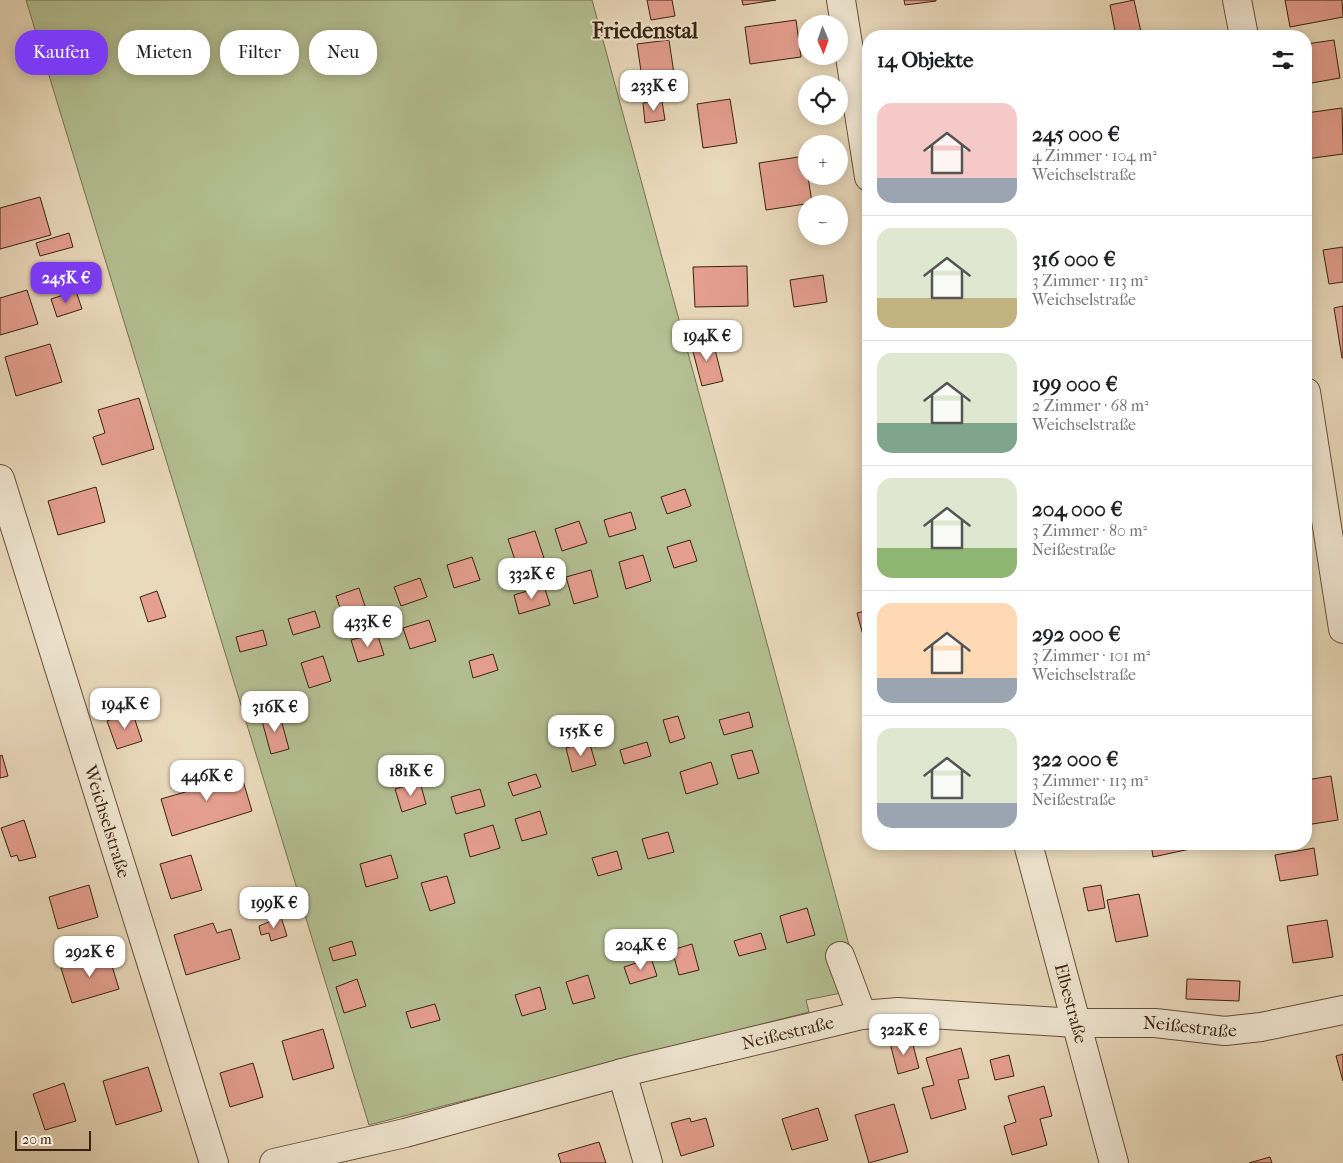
<!DOCTYPE html>
<html lang="de">
<meta charset="utf-8">
<style>
body{margin:0;font-family:"IM FELL French Canon",serif;background:#f2f2f2;color:#202124;height:100vh;display:flex;flex-direction:column;font-size:19px;white-space:nowrap}
*{box-sizing:border-box;margin:0}
p{font-size:16px;color:#757577}
.icon{flex:none;width:28px;height:28px;fill:none;stroke:currentColor;stroke-width:2;stroke-linecap:round;stroke-linejoin:round}
.map{position:relative;flex:1;overflow:hidden}
.side{position:absolute;left:862px;top:30px;width:450px;height:820px;display:flex;flex-direction:column;background:#fff;border-radius:20px;box-shadow:0 2px 12px #0003}
.side>*{flex:none}
.guide{position:absolute;left:15px;top:30px;width:475px;height:45px;display:flex;gap:10px}
.needle{width:32px;rotate:178deg}
.buttons{position:absolute;left:798px;top:15px;display:grid;gap:10px}
.buttons a{display:grid;place-items:center;width:50px;height:50px;border-radius:50%;background:#fff;box-shadow:0 2px 12px #0003;font-size:25px}
.scale{position:absolute;left:15px;bottom:12px;width:76px;box-sizing:border-box;padding-left:5px;border:2px solid #392210;border-top:0;font-size:14px;line-height:18px;white-space:nowrap;color:#392210;-webkit-text-stroke:4px #f1e7d3;paint-order:stroke}
.price{position:absolute;translate:-50% -42px;padding:0 11px;border-radius:10px;background:#fff;color:#222;font-size:16px;line-height:32px;filter:drop-shadow(0 1px 2px #0008)}
.price::after{content:'';position:absolute;left:50%;top:30px;width:15px;height:11px;margin-left:-8px;background:inherit;clip-path:polygon(0 0,100% 0,50% 100%)}
.price.current{background:#7c3aed;color:#fff}
ul{padding:0;list-style:none}
li{display:flex;align-items:center;gap:15px;height:125px;padding:0 15px}
li+li{border-top:1px solid #e0e0e0}
li span{display:grid;place-items:center;flex:none;width:140px;height:100px;border-radius:15px;color:#555}
li>.icon{margin-inline-start:auto}
span .icon{width:60px;height:60px;fill:#fffc;stroke-width:1}
li b{font-size:21px}
h2{display:flex;justify-content:space-between;align-items:center;height:60px;padding:0 15px;font-size:21px}
.pill{padding:0 18px;border-radius:20px;background:#fff;box-shadow:0 2px 12px #0003;font-size:18px;line-height:45px}
.pill.current{background:#7c3aed;color:#fff}
.map>svg:first-child{display:block}
</style>
<div class="map">
<svg width="1343" height="1163" viewBox="0 0 1343 1163">
<rect width="100%" height="100%" fill="#eadabc"/>
<filter id="stains"><feTurbulence type="fractalNoise" baseFrequency=".004" numOctaves="4"/><feColorMatrix values="0 0 0 0 .2 0 0 0 0 .09 0 0 0 0 .02 0 0 0 .5 -.17"/></filter>
<radialGradient id="worn" r=".72"><stop offset=".6" stop-color="#630" stop-opacity="0"/><stop offset="1" stop-color="#630" stop-opacity=".3"/></radialGradient>
<polygon fill="#b4c092" stroke="#767151" points="26,0 592,0 861,989 806,1000 809,1012 369,1125"/>
<g fill="#e59f8f" stroke="#392210">
<polygon points="647,0 672,0 675,16 651,20"/>
<polygon points="742,0 776,0 743,5"/>
<polygon points="904,0 936,0 936,1 905,5"/>
<polygon points="1134,0 1141,32 1116,36 1110,5"/>
<polygon points="1285,0 1342,0 1343,17 1290,27"/>
<polygon points="796,20 801,57 750,64 745,27"/>
<polygon points="669,40 674,74 642,78 637,44"/>
<polygon points="1334,40 1340,78 1306,84 1306,44"/>
<polygon points="730,99 737,143 703,148 697,104"/>
<polygon points="662,101 665,120 645,123 643,103"/>
<polygon points="1342,108 1343,154 1306,159 1306,113"/>
<polygon points="805,156 806,176 808,176 812,203 766,210 759,163"/>
<polygon points="40,197 51,235 0,249 0,208"/>
<polygon points="69,233 73,247 40,256 36,243"/>
<polygon points="1343,247 1343,282 1329,284 1323,250"/>
<polygon points="747,266 748,306 695,307 693,267"/>
<polygon points="823,275 827,302 794,307 790,280"/>
<polygon points="27,290 38,324 0,335 0,298"/>
<polygon points="76,291 82,309 57,317 51,299"/>
<polygon points="1343,306 1343,358 1342,358 1334,308"/>
<polygon points="712,338 723,381 702,386 691,344"/>
<polygon points="50,344 62,382 16,396 5,357"/>
<polygon points="139,398 154,449 102,465 93,437 105,433 98,410"/>
<polygon points="96,487 105,522 58,535 48,501"/>
<polygon points="685,489 691,506 667,514 661,497"/>
<polygon points="631,512 636,529 609,537 604,520"/>
<polygon points="579,521 587,543 562,551 555,529"/>
<polygon points="535,531 544,558 517,566 508,539"/>
<polygon points="690,540 697,561 674,568 667,547"/>
<polygon points="643,555 651,581 626,589 619,562"/>
<polygon points="472,557 480,580 454,588 447,565"/>
<polygon points="591,570 598,597 574,604 566,577"/>
<polygon points="420,578 427,597 401,606 394,587"/>
<polygon points="544,586 550,605 519,614 514,595"/>
<polygon points="359,588 367,612 344,620 336,596"/>
<polygon points="157,591 166,617 148,622 140,597"/>
<polygon points="869,610 869,649 867,650 857,613"/>
<polygon points="315,611 320,627 293,635 288,619"/>
<polygon points="429,620 436,641 410,649 403,628"/>
<polygon points="263,630 267,645 240,652 236,637"/>
<polygon points="377,633 384,655 358,662 351,640"/>
<polygon points="493,654 498,670 473,678 469,661"/>
<polygon points="323,656 331,681 309,688 301,663"/>
<polygon points="132,711 142,741 117,749 107,721"/>
<polygon points="279,712 289,749 271,754 261,717"/>
<polygon points="749,712 753,727 724,735 719,720"/>
<polygon points="678,716 685,738 670,743 663,720"/>
<polygon points="589,741 596,765 572,772 566,748"/>
<polygon points="647,742 651,756 624,764 620,750"/>
<polygon points="752,750 759,773 738,779 731,755"/>
<polygon points="2,755 8,776 0,778 0,756"/>
<polygon points="711,762 718,784 686,794 680,772"/>
<polygon points="224,764 229,778 241,774 252,811 172,836 161,799 209,785 204,770"/>
<polygon points="536,774 541,787 513,796 508,783"/>
<polygon points="1331,776 1338,820 1306,825 1306,780"/>
<polygon points="420,782 426,804 402,812 395,789"/>
<polygon points="480,789 485,806 456,814 451,797"/>
<polygon points="540,811 547,834 522,841 515,819"/>
<polygon points="24,820 36,857 19,861 17,855 11,857 1,828"/>
<polygon points="493,825 500,848 470,857 464,834"/>
<polygon points="668,832 674,852 648,859 642,839"/>
<polygon points="1151,844 1189,844 1190,849 1153,857"/>
<polygon points="1314,848 1318,875 1280,881 1275,855"/>
<polygon points="617,851 622,869 598,876 592,858"/>
<polygon points="191,855 202,890 171,899 160,864"/>
<polygon points="391,855 398,878 366,887 360,864"/>
<polygon points="447,876 455,903 430,911 421,883"/>
<polygon points="89,885 98,917 58,929 49,897"/>
<polygon points="1101,885 1105,908 1088,911 1083,888"/>
<polygon points="1139,894 1148,936 1116,942 1107,900"/>
<polygon points="807,908 815,935 787,943 780,916"/>
<polygon points="281,917 287,936 271,941 269,933 261,935 259,926"/>
<polygon points="1327,920 1333,957 1293,963 1287,926"/>
<polygon points="213,923 217,933 231,929 240,959 186,975 174,935"/>
<polygon points="761,933 766,949 739,956 734,941"/>
<polygon points="352,941 356,955 333,961 329,948"/>
<polygon points="692,944 699,970 679,975 672,950"/>
<polygon points="108,953 119,989 72,1003 61,968"/>
<polygon points="651,958 657,976 630,984 624,967"/>
<polygon points="588,975 595,998 573,1004 566,982"/>
<polygon points="357,979 366,1006 344,1013 336,987"/>
<polygon points="1187,979 1240,981 1239,1001 1186,999"/>
<polygon points="540,987 546,1009 522,1016 515,995"/>
<polygon points="435,1004 440,1020 411,1028 406,1012"/>
<polygon points="323,1029 334,1068 293,1080 282,1041"/>
<polygon points="911,1037 919,1068 898,1074 890,1043"/>
<polygon points="961,1048 969,1078 958,1080 966,1109 931,1119 922,1088 934,1085 926,1058"/>
<polygon points="1343,1054 1343,1081 1336,1056"/>
<polygon points="1009,1055 1014,1076 995,1080 990,1060"/>
<polygon points="253,1063 263,1097 230,1107 220,1073"/>
<polygon points="148,1067 162,1111 116,1125 103,1081"/>
<polygon points="64,1083 76,1121 45,1130 33,1094"/>
<polygon points="1044,1086 1052,1116 1040,1119 1047,1145 1012,1155 1004,1126 1016,1122 1008,1096"/>
<polygon points="894,1104 908,1152 869,1163 855,1115"/>
<polygon points="818,1108 828,1140 792,1150 782,1119"/>
<polygon points="690,1118 691,1122 706,1118 714,1146 681,1156 671,1123"/>
<polygon points="599,1142 606,1163 561,1163 558,1154"/>
<polygon points="1270,1157 1272,1163 1249,1163"/>
</g>
<g fill="none" stroke-linecap="round" stroke-linejoin="round">
<g stroke="#65503b" stroke-width="30">
<g id="minor">
<polyline points="841,0 869,177"/>
<polyline points="1237,0 1244,36"/>
<polyline points="1306,392 1343,629"/>
<path id="s1" d="M0,479l214,684"/>
<path id="s2" d="M1028,844l86,319"/>
<polyline points="840,956 862,1015"/>
<polyline points="622,1073 648,1163"/>
<path id="s3" d="M274,1163l131,-30 232,-64 225,-54 36,-3 178,11h79l70,8 36,-4 82,-17"/>
</g>
</g>
<use href="#minor" stroke="#f1e7d3" stroke-width="28"/>
</g>
<g text-anchor="middle" stroke-width="4" stroke-linejoin="round" paint-order="stroke">
<g font-size="18" fill="#392210" stroke="#f1e7d3">
<text dy="6" stroke="none"><textPath href="#s1" startOffset="359">Weichselstraße</textPath></text>
<text dy="6" stroke="none"><textPath href="#s2" startOffset="165">Elbestraße</textPath></text>
<text dy="6" stroke="none"><textPath href="#s3" startOffset="935">Neißestraße</textPath></text>
<text dy="6" stroke="none"><textPath href="#s3" startOffset="530">Neißestraße</textPath></text>
</g>
<g font-size="22" font-weight="bold" fill="#392210" stroke="#f1e7d3">
<text x="645" y="38">Friedenstal</text>
</g>
</g>
<rect width="100%" height="100%" filter="url(#stains)"/>
<rect width="100%" height="100%" fill="url(#worn)"/>
</svg>
<div class="buttons">
<a><svg class="needle" viewBox="-14 -14 28 28"><path d="M0-13l5 13h-10z" fill="#e53935"/><path d="M0 13l5-13h-10z" fill="#757577"/></svg></a>
<a><svg class="icon" aria-label="locate" viewBox="0 0 24 24"><circle cx="12" cy="12" r="6"/><path d="M12 2v4M12 18v4M2 12h4M18 12h4"/></svg></a>
<a>+</a>
<a>−</a>
</div>
<div class="scale">20 m</div>
<b class="price" style="left:654px;top:112px">233K €</b>
<b class="price current" style="left:66px;top:304px">245K €</b>
<b class="price" style="left:707px;top:362px">194K €</b>
<b class="price" style="left:532px;top:600px">332K €</b>
<b class="price" style="left:368px;top:648px">433K €</b>
<b class="price" style="left:125px;top:730px">194K €</b>
<b class="price" style="left:275px;top:733px">316K €</b>
<b class="price" style="left:581px;top:757px">155K €</b>
<b class="price" style="left:411px;top:797px">181K €</b>
<b class="price" style="left:207px;top:802px">446K €</b>
<b class="price" style="left:274px;top:929px">199K €</b>
<b class="price" style="left:641px;top:971px">204K €</b>
<b class="price" style="left:90px;top:978px">292K €</b>
<b class="price" style="left:904px;top:1056px">322K €</b>
<div class="guide">
<a class="pill current">Kaufen</a>
<a class="pill">Mieten</a>
<a class="pill">Filter</a>
<a class="pill">Neu</a>
</div>
<section class="side">
<h2>14 Objekte<svg class="icon" aria-label="filters" viewBox="0 0 24 24"><path d="M4 7h16M4 17h16"/><circle cx="9" cy="7" r="2"/><circle cx="15" cy="17" r="2"/></svg></h2>
<ul>
<li><span style="background:linear-gradient(#f6c9c9 75%,#9aa5b1 0)"><svg class="icon" aria-label="home" viewBox="0 0 24 24"><path d="M3 11l9-7 9 7M6 9v11h12V9"/></svg></span><div><b>245 000 €</b><p>4 Zimmer · 104 m²</p><p>Weichselstraße</p></div></li>
<li><span style="background:linear-gradient(#dfe7d0 70%,#c2b280 0)"><svg class="icon" aria-label="home" viewBox="0 0 24 24"><path d="M3 11l9-7 9 7M6 9v11h12V9"/></svg></span><div><b>316 000 €</b><p>3 Zimmer · 113 m²</p><p>Weichselstraße</p></div></li>
<li><span style="background:linear-gradient(#dfe7d0 70%,#7fa58c 0)"><svg class="icon" aria-label="home" viewBox="0 0 24 24"><path d="M3 11l9-7 9 7M6 9v11h12V9"/></svg></span><div><b>199 000 €</b><p>2 Zimmer · 68 m²</p><p>Weichselstraße</p></div></li>
<li><span style="background:linear-gradient(#dfe7d0 70%,#8fb573 0)"><svg class="icon" aria-label="home" viewBox="0 0 24 24"><path d="M3 11l9-7 9 7M6 9v11h12V9"/></svg></span><div><b>204 000 €</b><p>3 Zimmer · 80 m²</p><p>Neißestraße</p></div></li>
<li><span style="background:linear-gradient(#ffd9b3 75%,#9aa5b1 0)"><svg class="icon" aria-label="home" viewBox="0 0 24 24"><path d="M3 11l9-7 9 7M6 9v11h12V9"/></svg></span><div><b>292 000 €</b><p>3 Zimmer · 101 m²</p><p>Weichselstraße</p></div></li>
<li><span style="background:linear-gradient(#dfe7d0 75%,#9aa5b1 0)"><svg class="icon" aria-label="home" viewBox="0 0 24 24"><path d="M3 11l9-7 9 7M6 9v11h12V9"/></svg></span><div><b>322 000 €</b><p>3 Zimmer · 113 m²</p><p>Neißestraße</p></div></li>
</ul>
</section>
</div>
